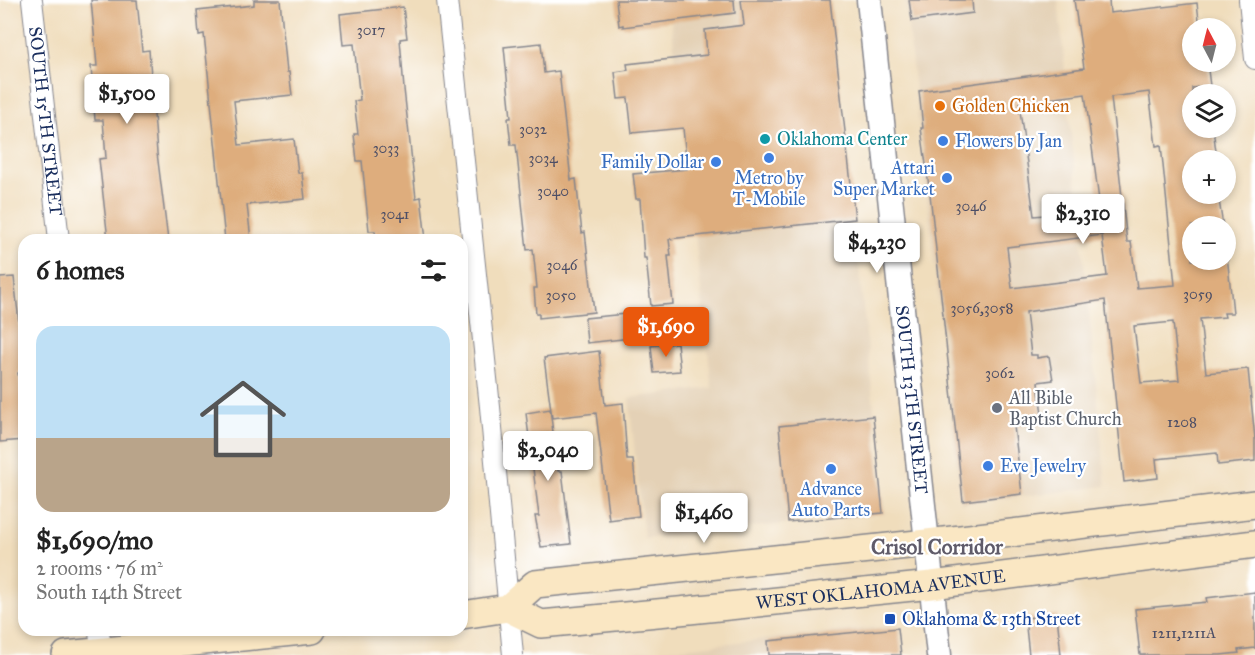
<!DOCTYPE html>
<meta charset="utf-8">
<style>
body{margin:0;font-family:"IM FELL Great Primer",serif;background:#f6f6f6;color:#222;height:100vh;display:flex;flex-direction:column;font-size:22px;white-space:nowrap}
*{box-sizing:border-box;margin:0}
p{font-size:20px;color:#767676}
.icon{flex:none;width:33px;height:33px;fill:none;stroke:currentColor;stroke-width:2;stroke-linecap:round;stroke-linejoin:round}
.map{position:relative;flex:1;overflow:hidden}
.panel{position:absolute;left:18px;top:234px;width:450px;height:402px;display:flex;flex-direction:column;background:#fff;border-radius:18px;box-shadow:0 3px 9px #0003}
.panel>*{flex:none}
.needle{width:39px;rotate:353deg}
.fabs{position:absolute;left:1182px;top:18px;display:grid;gap:12px}
.fabs a{display:grid;place-items:center;width:54px;height:54px;border-radius:50%;background:#fff;box-shadow:0 3px 9px #0003;font-size:30px}
.price{position:absolute;translate:-50% -51px;padding:0 14px;border-radius:6px;background:#fff;color:#222;font-size:20px;line-height:39px;filter:drop-shadow(0 2px 3px #0008)}
.price::after{content:'';position:absolute;left:50%;top:36px;width:18px;height:14px;margin-left:-9px;background:inherit;clip-path:polygon(0 0,100% 0,50% 100%)}
.price.on{background:#ea580c;color:#fff}
ul{padding:0;list-style:none}
li{display:grid;align-content:center;gap:12px;height:318px;padding:0 18px}
li span{display:grid;place-items:center;height:186px;border-radius:18px;color:#555}
li>.icon{margin-inline-start:auto}
span .icon{width:108px;height:108px;fill:#fffc;stroke-width:1}
li b{font-size:26px}
h2{display:flex;justify-content:space-between;align-items:center;height:72px;padding:0 18px;font-size:26px}
.map>svg:first-child{display:block}
</style>
<div class="map">
<svg width="1255" height="655" viewBox="0 0 1255 655">
<rect width="100%" height="100%" fill="#fff"/>
<filter id="ink" filterUnits="userSpaceOnUse"><feTurbulence type="fractalNoise" baseFrequency=".0167" numOctaves="2"/><feDisplacementMap in="SourceGraphic" scale="12" xChannelSelector="R" yChannelSelector="G"/><feConvolveMatrix kernelMatrix="1 2 1 2 8 2 1 2 1" color-interpolation-filters="sRGB"/></filter>
<filter id="wash" filterUnits="userSpaceOnUse"><feTurbulence type="fractalNoise" baseFrequency=".008" numOctaves="4" result="noise"/><feDisplacementMap in="SourceGraphic" scale="24" xChannelSelector="R" yChannelSelector="G"/><feGaussianBlur stdDeviation="1.35" result="paint"/><feColorMatrix in="noise" values="0 0 0 0 0 0 0 0 0 0 0 0 0 0 0 0 0 1.4 0 .05"/><feComposite in="paint" operator="in"/></filter>
<g filter="url(#wash)">
<rect width="100%" height="100%" fill="#f0ddbc"/>
<g fill="#e4d1b6">
<polygon points="669,0 831,0 885,514 644,538 629,398 712,388"/>
<polygon points="905,0 1058,0 1106,486 961,504"/>
<polygon points="900,625 903,655 627,655 626,654"/>
</g>
<g id="blocks">
<g fill="#dead7d" fill-rule="evenodd">
<polygon points="91,0 137,0 142,51 149,50 157,153 168,240 108,240 99,159 106,158 103,120 95,120 91,66 97,66"/>
<polygon points="254,0 280,0 287,72 289,72 292,95 234,101 239,145 294,139 298,173 302,173 305,199 247,205 251,240 225,240 204,34 199,35 197,11 254,5"/>
<polygon points="616,0 734,0 735,13 623,27 623,25 619,26"/>
<polygon points="741,0 830,0 855,219 669,239 671,256 668,256 673,304 651,306 646,258 644,258 640,199 636,199 633,174 687,169 683,128 632,133 628,98 618,99 615,72 628,70 627,64 707,55 705,30 744,25"/>
<polygon points="909,0 972,0 973,13 912,21"/>
<path d="M1074,0h35l1,13 87,-10 3,25h-8v34h15l3,24 -18,2v40h21l4,32h-25v34h26l5,32h-31v34h34v-15l7,68h-9l1,4 -25,2 6,54 42,-4 7,70v22l-37,4 -1,-12 -61,6 2,19 -34,4 -19,-182 -79,12 5,43h6v3l12,-2 4,24 -15,2 5,41 -29,3 8,68 -59,7 -33,-307 -9,-66h2l-4,-37 165,-23zM1149,92l7,54 5,-1 14,140 -38,3 -6,-46h-4l-16,-145zM1085,94l15,114 -1,2 -65,6 -15,-113zM1102,235l5,41 -95,12 -5,-41zM1173,322l6,58 -38,3 -7,-57z"/>
<polygon points="403,7 407,38 400,39 404,89 416,198 421,197 426,240 376,240 375,231 369,231 362,161 357,161 354,134 358,134 354,101 360,100 354,44 343,45 340,14"/>
<polygon points="541,43 544,73 559,71 571,180 576,179 582,233 585,232 594,312 539,318 539,314 536,314 534,288 537,288 533,249 527,250 516,145 511,145 508,118 511,118 504,47"/>
<polygon points="14,277 24,368 24,372 18,373 24,410 24,440 0,442 0,278"/>
<polygon points="646,312 649,336 587,343 585,318"/>
<polygon points="677,343 680,371 654,373 651,346"/>
<polygon points="599,351 605,405 623,403 627,460 633,460 639,516 609,520 596,413 552,418 544,358"/>
<polygon points="550,409 558,471 562,471 571,544 541,547 535,516 539,516 526,413"/>
<polygon points="873,416 883,513 788,522 779,426"/>
<polygon points="1255,592 1255,648 1238,650 1239,653 1220,655 1140,655 1135,609 1207,602 1206,598"/>
<polygon points="1057,615 1061,655 1029,655 1025,618"/>
<polygon points="898,628 901,655 769,655 768,641"/>
</g>
</g>
</g>
<g filter="url(#ink)">
<use href="#blocks" fill-opacity="0" stroke="#86868d" stroke-width="1.5"/>
<g fill="none" stroke-linecap="round" stroke-linejoin="round">
<g stroke="#86868d" stroke-width="22">
<g id="minor">
<path id="s1" d="M32,0l27,240"/>
<polyline points="447,0 490,407 513,655"/>
<polyline points="1249,0 1255,59"/>
<polyline points="99,630 101,655"/>
</g>
</g>
<g stroke="#86868d" stroke-width="27">
<g id="tertiary">
<path id="s2" d="M869,0l70,655"/>
</g>
</g>
<g stroke="#86868d" stroke-width="30">
<g id="secondary">
<path id="s3" d="M508,608l33,16 148,-14 243,-25 323,-41"/>
<polyline points="462,615 508,608 535,584 927,543 1255,504"/>
<polyline points="66,655 312,630"/>
</g>
</g>
<use href="#minor" stroke="#fff" stroke-width="20"/>
<use href="#tertiary" stroke="#fff" stroke-width="24"/>
<use href="#secondary" stroke="#fae7c3" stroke-width="27"/>
</g>
</g>
<circle fill="#e8710a" stroke="#fff" stroke-width="2" cx="940" cy="106" r="6"/>
<circle fill="#0f9aa8" stroke="#fff" stroke-width="2" cx="765" cy="139" r="6"/>
<g fill="#3f7fe0" stroke="#fff" stroke-width="2">
<circle cx="943" cy="141" r="6"/>
<circle cx="769" cy="158" r="6"/>
<circle cx="716" cy="162" r="6"/>
<circle cx="947" cy="178" r="6"/>
<circle cx="988" cy="466" r="6"/>
<circle cx="831" cy="469" r="6"/>
</g>
<circle fill="#6b7280" stroke="#fff" stroke-width="2" cx="997" cy="408" r="6"/>
<rect fill="#1a4fb4" stroke="#fff" stroke-width="2" x="884" y="613" width="12" height="12" rx="3"/>
<g text-anchor="middle" stroke-width="4.5" stroke-linejoin="round" paint-order="stroke">
<g font-size="15" fill="#4c4e66">
<text x="371" y="35">3017</text>
<text x="533" y="134">3032</text>
<text x="386" y="153">3033</text>
<text x="543" y="163">3034</text>
<text x="553" y="196">3040</text>
<text x="971" y="211">3046</text>
<text x="395" y="219">3041</text>
<text x="562" y="270">3046</text>
<text x="1198" y="299">3059</text>
<text x="561" y="300">3050</text>
<text x="982" y="313">3056,3058</text>
<text x="1000" y="378">3062</text>
<text x="1182" y="427">1208</text>
<text x="1184" y="638">1211,1211A</text>
</g>
<g font-size="18" fill="#c56008" stroke="#fff" text-anchor="start">
<text x="952" y="112">Golden Chicken</text>
</g>
<g font-size="18" fill="#1b2f5e" stroke="#fff">
<text dy="6" stroke="none"><textPath href="#s1" startOffset="122">SOUTH 15TH STREET</textPath></text>
<text dy="6" stroke="none"><textPath href="#s2" startOffset="402">SOUTH 13TH STREET</textPath></text>
<text dy="6" stroke="none"><textPath href="#s3" startOffset="378">WEST OKLAHOMA AVENUE</textPath></text>
</g>
<g font-size="18" fill="#0d838f" stroke="#fff" text-anchor="start">
<text x="777" y="145">Oklahoma Center</text>
</g>
<g font-size="18" fill="#366cbe" stroke="#fff" text-anchor="start">
<text x="955" y="147">Flowers by Jan</text>
<text x="704" y="168" text-anchor="end">Family Dollar</text>
<text x="935" y="174" text-anchor="end">Attari<tspan x="935" dy="21">Super Market</tspan></text>
<text x="769" y="184" text-anchor="middle">Metro by<tspan x="769" dy="21">T-Mobile</tspan></text>
<text x="1000" y="472">Eve Jewelry</text>
<text x="831" y="495" text-anchor="middle">Advance<tspan x="831" dy="21">Auto Parts</tspan></text>
</g>
<g font-size="18" fill="#5b616d" stroke="#fff" text-anchor="start">
<text x="1009" y="404">All Bible<tspan x="1009" dy="21">Baptist Church</tspan></text>
</g>
<g font-size="18" fill="#164399" stroke="#fff" text-anchor="start">
<text x="902" y="625">Oklahoma &amp; 13th Street</text>
</g>
<g font-size="21" font-weight="bold" fill="#5f5b69" stroke="#fff">
<text x="937" y="554">Crisol Corridor</text>
</g>
</g>
</svg>
<div class="fabs">
<a><svg class="needle" viewBox="-14 -14 28 28"><path d="M0-13l5 13h-10z" fill="#e53935"/><path d="M0 13l5-13h-10z" fill="#767676"/></svg></a>
<a><svg class="icon" aria-label="layers" viewBox="0 0 24 24"><path d="M12 4l9 5-9 5-9-5zM3 14l9 5 9-5"/></svg></a>
<a>+</a>
<a>−</a>
</div>
<b class="price" style="left:127px;top:125px">$1,500</b>
<b class="price" style="left:1083px;top:245px">$2,310</b>
<b class="price" style="left:877px;top:274px">$4,230</b>
<b class="price on" style="left:666px;top:358px">$1,690</b>
<b class="price" style="left:548px;top:482px">$2,040</b>
<b class="price" style="left:704px;top:544px">$1,460</b>
<section class="panel">
<h2>6 homes<svg class="icon" aria-label="filters" viewBox="0 0 24 24"><path d="M4 7h16M4 17h16"/><circle cx="9" cy="7" r="2"/><circle cx="15" cy="17" r="2"/></svg></h2>
<ul>
<li><span style="background:linear-gradient(#bfe0f5 60%,#b9a48a 0)"><svg class="icon" aria-label="home" viewBox="0 0 24 24"><path d="M3 11l9-7 9 7M6 9v11h12V9"/></svg></span><div><b>$1,690/mo</b><p>2 rooms · 76 m²</p><p>South 14th Street</p></div></li>
</ul>
</section>
</div>
